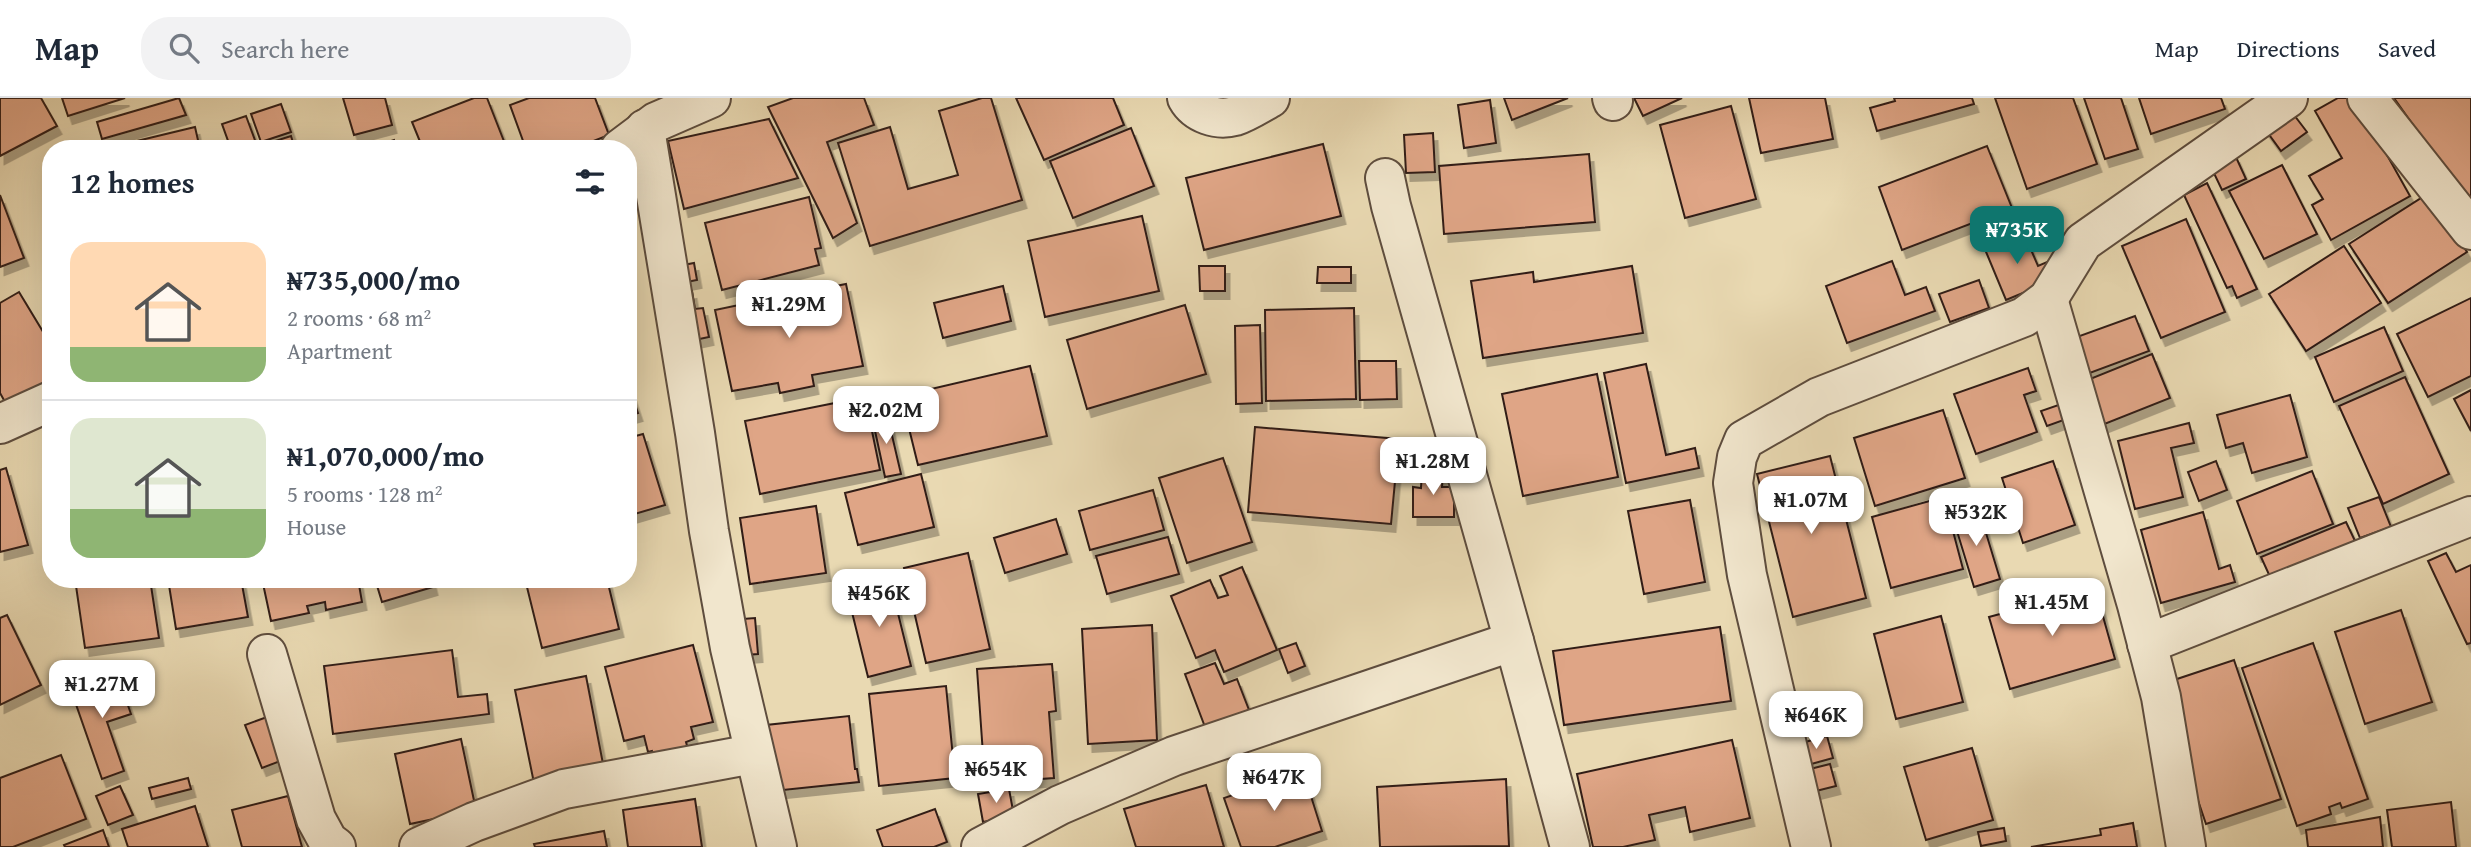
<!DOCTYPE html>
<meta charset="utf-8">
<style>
body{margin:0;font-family:"Gentium Book Plus",serif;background:#f2f2f3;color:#1f2937;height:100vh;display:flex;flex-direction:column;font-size:26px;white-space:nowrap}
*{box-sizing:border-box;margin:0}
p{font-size:23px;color:#747a83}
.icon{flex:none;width:38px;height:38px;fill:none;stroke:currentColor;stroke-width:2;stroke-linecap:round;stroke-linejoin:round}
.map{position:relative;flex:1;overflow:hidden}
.side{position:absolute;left:42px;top:42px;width:595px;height:448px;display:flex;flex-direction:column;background:#fff;border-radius:28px;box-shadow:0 7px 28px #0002}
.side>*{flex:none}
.price{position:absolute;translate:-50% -60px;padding:0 16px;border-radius:14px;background:#fff;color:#222;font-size:23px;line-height:46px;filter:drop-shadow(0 2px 4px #0008)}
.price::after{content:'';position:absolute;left:50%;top:42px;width:21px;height:16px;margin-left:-10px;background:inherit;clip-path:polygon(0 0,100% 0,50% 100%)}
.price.on{background:#0f766e;color:#fff}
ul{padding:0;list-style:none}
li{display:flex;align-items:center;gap:21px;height:175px;padding:0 28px}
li+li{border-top:2px solid #e0e1e3}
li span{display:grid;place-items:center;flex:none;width:196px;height:140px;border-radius:21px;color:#555}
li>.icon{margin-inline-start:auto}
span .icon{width:84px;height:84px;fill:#fffc;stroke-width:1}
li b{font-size:30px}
h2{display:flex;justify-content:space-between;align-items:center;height:84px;padding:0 28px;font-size:30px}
header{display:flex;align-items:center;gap:42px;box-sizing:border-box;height:98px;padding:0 35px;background:#fff;border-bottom:2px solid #e0e1e3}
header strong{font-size:33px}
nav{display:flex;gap:38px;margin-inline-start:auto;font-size:24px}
.search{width:490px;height:63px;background:#f2f2f3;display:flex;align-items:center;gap:18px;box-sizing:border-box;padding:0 24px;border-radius:28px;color:#747a83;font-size:26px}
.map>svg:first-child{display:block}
</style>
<header>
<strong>Map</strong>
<div class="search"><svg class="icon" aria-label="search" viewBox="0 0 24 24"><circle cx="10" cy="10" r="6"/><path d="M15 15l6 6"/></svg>Search here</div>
<nav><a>Map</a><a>Directions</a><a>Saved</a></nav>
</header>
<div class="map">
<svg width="2471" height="749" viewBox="0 0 2471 749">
<defs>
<filter id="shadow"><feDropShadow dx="4.5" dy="8" stdDeviation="0" flood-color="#0004"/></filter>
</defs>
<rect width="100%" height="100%" fill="#e9d9b2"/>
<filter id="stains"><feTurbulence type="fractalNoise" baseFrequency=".00286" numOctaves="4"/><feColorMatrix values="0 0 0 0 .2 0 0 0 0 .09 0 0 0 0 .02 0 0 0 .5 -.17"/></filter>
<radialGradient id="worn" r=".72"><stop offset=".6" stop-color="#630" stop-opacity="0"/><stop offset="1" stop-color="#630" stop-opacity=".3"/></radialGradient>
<g fill="#dfa586" stroke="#301e18" stroke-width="2" filter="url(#shadow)">
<polygon points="0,0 41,0 57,28 0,58"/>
<polygon points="62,0 125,0 68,18"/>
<polygon points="179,0 186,17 102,41 97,24"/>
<polygon points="343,0 385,0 392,27 354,37"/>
<polygon points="474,0 487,0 507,51 423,51 412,24"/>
<polygon points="529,0 595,0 609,37 573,51 526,51 510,7"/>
<polygon points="793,0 864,0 874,27 827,44 857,125 833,140 768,9"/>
<polygon points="982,0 991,0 1022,102 870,148 838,45 890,29 908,91 958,77 939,13"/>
<polygon points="1016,0 1113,0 1124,27 1044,62"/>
<polygon points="1504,0 1568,0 1512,22"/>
<polygon points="1634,0 1682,0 1643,18"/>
<polygon points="1749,0 1825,0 1833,41 1761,55"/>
<polygon points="1894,0 1972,0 1974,6 1877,33 1870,10 1895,3"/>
<polygon points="1995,0 2073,0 2097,66 2027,91"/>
<polygon points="2084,0 2121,0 2138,51 2105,61"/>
<polygon points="2139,0 2221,0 2225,11 2151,36"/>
<polygon points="2338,0 2355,0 2410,98 2331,142 2312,107 2323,101 2309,78 2342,60 2315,13"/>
<polygon points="2394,0 2471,0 2471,109"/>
<polygon points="1490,2 1496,45 1464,50 1458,7"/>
<polygon points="281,6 291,34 261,44 251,16"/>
<polygon points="1731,8 1756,101 1685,120 1660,27"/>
<polygon points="2291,13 2307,34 2281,53 2265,31"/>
<polygon points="246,18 256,45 231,51 222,26"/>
<polygon points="769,21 798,80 684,111 668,43"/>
<polygon points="195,29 200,51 117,51 116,48"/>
<polygon points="1131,30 1154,88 1073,120 1050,63"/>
<polygon points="1433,35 1435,74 1406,75 1404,37"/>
<polygon points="291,38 295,51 250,51"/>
<polygon points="394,42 396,51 366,51"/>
<polygon points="1323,46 1341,118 1204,152 1186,80"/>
<polygon points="1987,48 2012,110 1902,152 1879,89"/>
<polygon points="1589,56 1595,124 1444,136 1439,68"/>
<polygon points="2235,57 2246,81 2222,92 2211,69"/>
<polygon points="2282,67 2317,136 2264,161 2229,93"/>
<polygon points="2207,85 2257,191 2237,200 2232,188 2227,190 2184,97"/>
<polygon points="2429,95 2467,154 2388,205 2349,146"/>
<polygon points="0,97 24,160 0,169"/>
<polygon points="809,99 821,150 815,151 819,167 722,192 705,125"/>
<polygon points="1142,118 1159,193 1045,219 1028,143"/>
<polygon points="2186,121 2225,214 2161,240 2122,148"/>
<polygon points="2023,133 2038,168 2047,164 2054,182 2006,202 1984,149"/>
<polygon points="2344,148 2381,205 2306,253 2269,196"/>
<polygon points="1892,163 1905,197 1926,189 1935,213 1847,245 1826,188"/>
<polygon points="694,165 697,182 676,186 673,169"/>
<polygon points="1199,168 1225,168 1225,193 1200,193"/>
<polygon points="1632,168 1643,235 1483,260 1471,183 1533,174 1534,184"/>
<polygon points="1318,169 1351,169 1351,185 1317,185"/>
<polygon points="1979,182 1989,210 1950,224 1939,196"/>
<polygon points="846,186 863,268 812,277 814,288 780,295 778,285 732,293 715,212 782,198 785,216 793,215 790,197"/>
<polygon points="1003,188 1011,223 943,240 934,205"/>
<polygon points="692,193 695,211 703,210 709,239 685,244 676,197"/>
<polygon points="19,194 51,247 51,286 9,311 0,295 0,205"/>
<polygon points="2471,200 2471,278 2428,299 2397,236"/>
<polygon points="1185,207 1206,276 1087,311 1067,242"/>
<polygon points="1354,210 1356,301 1266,303 1265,212"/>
<polygon points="2135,218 2149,253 2087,276 2074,240"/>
<polygon points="1260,227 1262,305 1236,306 1235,228"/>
<polygon points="2384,229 2403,273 2334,304 2315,259"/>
<polygon points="2152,256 2170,300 2102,327 2085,283"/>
<polygon points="1359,263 1396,263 1397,301 1360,302"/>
<polygon points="1646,266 1666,357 1695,350 1699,370 1626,385 1604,275"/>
<polygon points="1030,268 1047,338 918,367 901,298"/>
<polygon points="2028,270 2036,293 2024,297 2037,334 1976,356 1954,296"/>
<polygon points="1597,276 1618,379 1523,398 1502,296"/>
<polygon points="2405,279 2449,376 2383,406 2339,308"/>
<polygon points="628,285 638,315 628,318"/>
<polygon points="2471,292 2471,333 2454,301"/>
<polygon points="2290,297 2307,359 2252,375 2243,345 2226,350 2217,317"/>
<polygon points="865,299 880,372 760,396 745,323"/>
<polygon points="2070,303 2075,318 2047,328 2041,313"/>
<polygon points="1943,312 1965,380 1875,408 1854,340"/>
<polygon points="887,316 901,376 885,379 872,319"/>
<polygon points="2189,325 2194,345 2171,350 2183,399 2135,411 2118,343"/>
<polygon points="1255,329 1399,341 1391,426 1248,414"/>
<polygon points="643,336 665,407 628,418 628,340"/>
<polygon points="1830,358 1866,500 1793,519 1757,376"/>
<polygon points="1223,360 1252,444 1187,465 1159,380"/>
<polygon points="2053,363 2075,427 2023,445 2002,380"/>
<polygon points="2216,363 2227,392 2199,403 2188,374"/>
<polygon points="6,370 28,447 0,454 0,372"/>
<polygon points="1422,372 1443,373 1442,389 1454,389 1454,419 1413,419 1413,389 1421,390"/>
<polygon points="2312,373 2333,426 2257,456 2237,403"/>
<polygon points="921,376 934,429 858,447 845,395"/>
<polygon points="1153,392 1164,432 1090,452 1079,413"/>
<polygon points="1944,399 1963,471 1891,490 1872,419"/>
<polygon points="2379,399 2391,429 2360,440 2348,410"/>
<polygon points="1690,402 1705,484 1644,496 1628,413"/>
<polygon points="816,408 826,475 750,486 740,420"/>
<polygon points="1979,412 2000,481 1974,489 1953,420"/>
<polygon points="2203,414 2219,471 2230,467 2235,484 2161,505 2141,432"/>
<polygon points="1056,421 1067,456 1005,475 994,440"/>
<polygon points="2346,424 2356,445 2271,481 2261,459"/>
<polygon points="1168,439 1179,476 1107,496 1096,458"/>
<polygon points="968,455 990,551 926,565 904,470"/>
<polygon points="2446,455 2456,474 2471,467 2471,545 2467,546 2428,463"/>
<polygon points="1242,469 1277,552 1224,574 1215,552 1196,560 1171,498 1210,482 1218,500 1228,497 1220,478"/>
<polygon points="75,481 150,481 159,540 85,550"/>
<polygon points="168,481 241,481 248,519 176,531"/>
<polygon points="262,481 358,481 362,504 326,512 325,504 307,508 309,515 271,523"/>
<polygon points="375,481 431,481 433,489 382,504"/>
<polygon points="525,481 607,481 619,531 542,550"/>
<polygon points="890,483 911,568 868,579 847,494"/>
<polygon points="2095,490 2115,561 2010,591 1989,519"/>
<polygon points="2401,512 2432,604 2365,626 2335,534"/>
<polygon points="7,517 41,587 0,607 0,520"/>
<polygon points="1941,518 1963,604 1896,621 1874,536"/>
<polygon points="755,520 758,556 733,558 730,522"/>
<polygon points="1152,527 1157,642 1088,646 1082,531"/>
<polygon points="1720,529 1731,603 1564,627 1553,553"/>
<polygon points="1296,545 1305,568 1288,575 1279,551"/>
<polygon points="2313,545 2368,701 2342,710 2340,705 2329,709 2331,716 2297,728 2242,570"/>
<polygon points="693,547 713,624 691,629 694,641 686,644 688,651 654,659 652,653 648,654 644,638 624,643 605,569"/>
<polygon points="452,552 458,599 487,596 489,616 333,636 324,568"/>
<polygon points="2234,562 2281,701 2206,726 2159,587"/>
<polygon points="1215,565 1224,586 1237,581 1249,612 1205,629 1185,576"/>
<polygon points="1052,566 1056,613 1049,614 1054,680 985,685 977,571"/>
<polygon points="117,576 131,616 107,624 124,673 102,681 71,592"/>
<polygon points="586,578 604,671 534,685 515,592"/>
<polygon points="946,588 955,680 879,688 869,596"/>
<polygon points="849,618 855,671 857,671 859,684 764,694 757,628"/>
<polygon points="267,619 283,662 262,670 245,627"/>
<polygon points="1827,638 1833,660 1804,668 1798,646"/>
<polygon points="461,641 476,712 410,726 395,656"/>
<polygon points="1732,642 1750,720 1690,734 1685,709 1649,717 1655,742 1623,749 1593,749 1577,676"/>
<polygon points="1972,650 1993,722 1926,742 1904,669"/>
<polygon points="61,657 86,721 13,749 0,749 0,680"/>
<polygon points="1830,666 1836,688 1804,696 1798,674"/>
<polygon points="1303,673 1322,733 1275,749 1241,749 1224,700"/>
<polygon points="188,680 191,691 152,701 149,690"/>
<polygon points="1506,681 1509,748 1380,749 1377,689"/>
<polygon points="1206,687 1224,749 1136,749 1124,711"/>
<polygon points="120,688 133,717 108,727 96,698"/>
<polygon points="1009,691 1014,718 983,724 978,696"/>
<polygon points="288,698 302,749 242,749 232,712"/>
<polygon points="695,701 702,749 628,749 623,712"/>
<polygon points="2451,704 2456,749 2392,749 2387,712"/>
<polygon points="195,708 208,749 128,749 122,731"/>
<polygon points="935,711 947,744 934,749 883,749 877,732"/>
<polygon points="2380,719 2383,749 2308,749 2306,732"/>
<polygon points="2133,725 2137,749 2031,749 2101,737 2100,731"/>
<polygon points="2004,730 2006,743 1981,748 1978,734"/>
<polygon points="103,732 109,749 65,749 64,747"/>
<polygon points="604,733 607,749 535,749 534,746"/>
</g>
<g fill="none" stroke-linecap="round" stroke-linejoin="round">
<g stroke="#5e4d3e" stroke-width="42">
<g id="street">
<path d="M1187,0c9,16 30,23 48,18 12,-4 24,-12 35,-18"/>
<polyline points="1612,0 1613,3"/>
<polyline points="2367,0 2471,132"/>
<polyline points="645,31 695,335 709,433 730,550 777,749"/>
<polyline points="620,51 656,24 711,0"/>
<polyline points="1385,80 1391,108 1514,543 1570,749"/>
<polyline points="2048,201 2137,507 2161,599 2186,749"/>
<polyline points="0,326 51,303"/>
<polyline points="2147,546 2471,418"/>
<polyline points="267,556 316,721 328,743 336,749"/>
<polyline points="419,749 474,724 564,691 753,656"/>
<polyline points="981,749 1060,707 1174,658 1514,543"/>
<polyline points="1811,749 1747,477 1733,385 1737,359 1744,342 1819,299 2024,219 2048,201 2083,144 2288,0"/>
</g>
</g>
<use href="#street" stroke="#f1e6cd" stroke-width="38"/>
</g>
<rect width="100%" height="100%" filter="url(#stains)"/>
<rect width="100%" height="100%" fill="url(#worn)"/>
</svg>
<b class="price on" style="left:2017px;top:168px">₦735K</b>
<b class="price" style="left:789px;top:242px">₦1.29M</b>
<b class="price" style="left:886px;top:348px">₦2.02M</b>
<b class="price" style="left:1433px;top:399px">₦1.28M</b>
<b class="price" style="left:1811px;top:438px">₦1.07M</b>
<b class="price" style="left:1976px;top:450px">₦532K</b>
<b class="price" style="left:879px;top:531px">₦456K</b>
<b class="price" style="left:2052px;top:540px">₦1.45M</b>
<b class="price" style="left:102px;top:622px">₦1.27M</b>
<b class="price" style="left:1816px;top:653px">₦646K</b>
<b class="price" style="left:996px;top:707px">₦654K</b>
<b class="price" style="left:1274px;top:715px">₦647K</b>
<section class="side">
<h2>12 homes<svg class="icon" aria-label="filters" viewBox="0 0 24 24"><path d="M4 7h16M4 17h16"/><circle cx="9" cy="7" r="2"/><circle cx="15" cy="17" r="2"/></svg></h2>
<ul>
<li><span style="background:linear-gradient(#ffd9b3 75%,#8fb573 0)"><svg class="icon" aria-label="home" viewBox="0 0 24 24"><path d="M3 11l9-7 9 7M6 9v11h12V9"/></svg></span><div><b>₦735,000/mo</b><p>2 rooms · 68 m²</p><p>Apartment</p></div></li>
<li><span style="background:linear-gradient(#dfe7d0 65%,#8fb573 0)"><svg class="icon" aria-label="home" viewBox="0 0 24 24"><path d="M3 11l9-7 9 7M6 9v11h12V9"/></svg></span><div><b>₦1,070,000/mo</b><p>5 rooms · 128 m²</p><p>House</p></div></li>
</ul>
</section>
</div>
